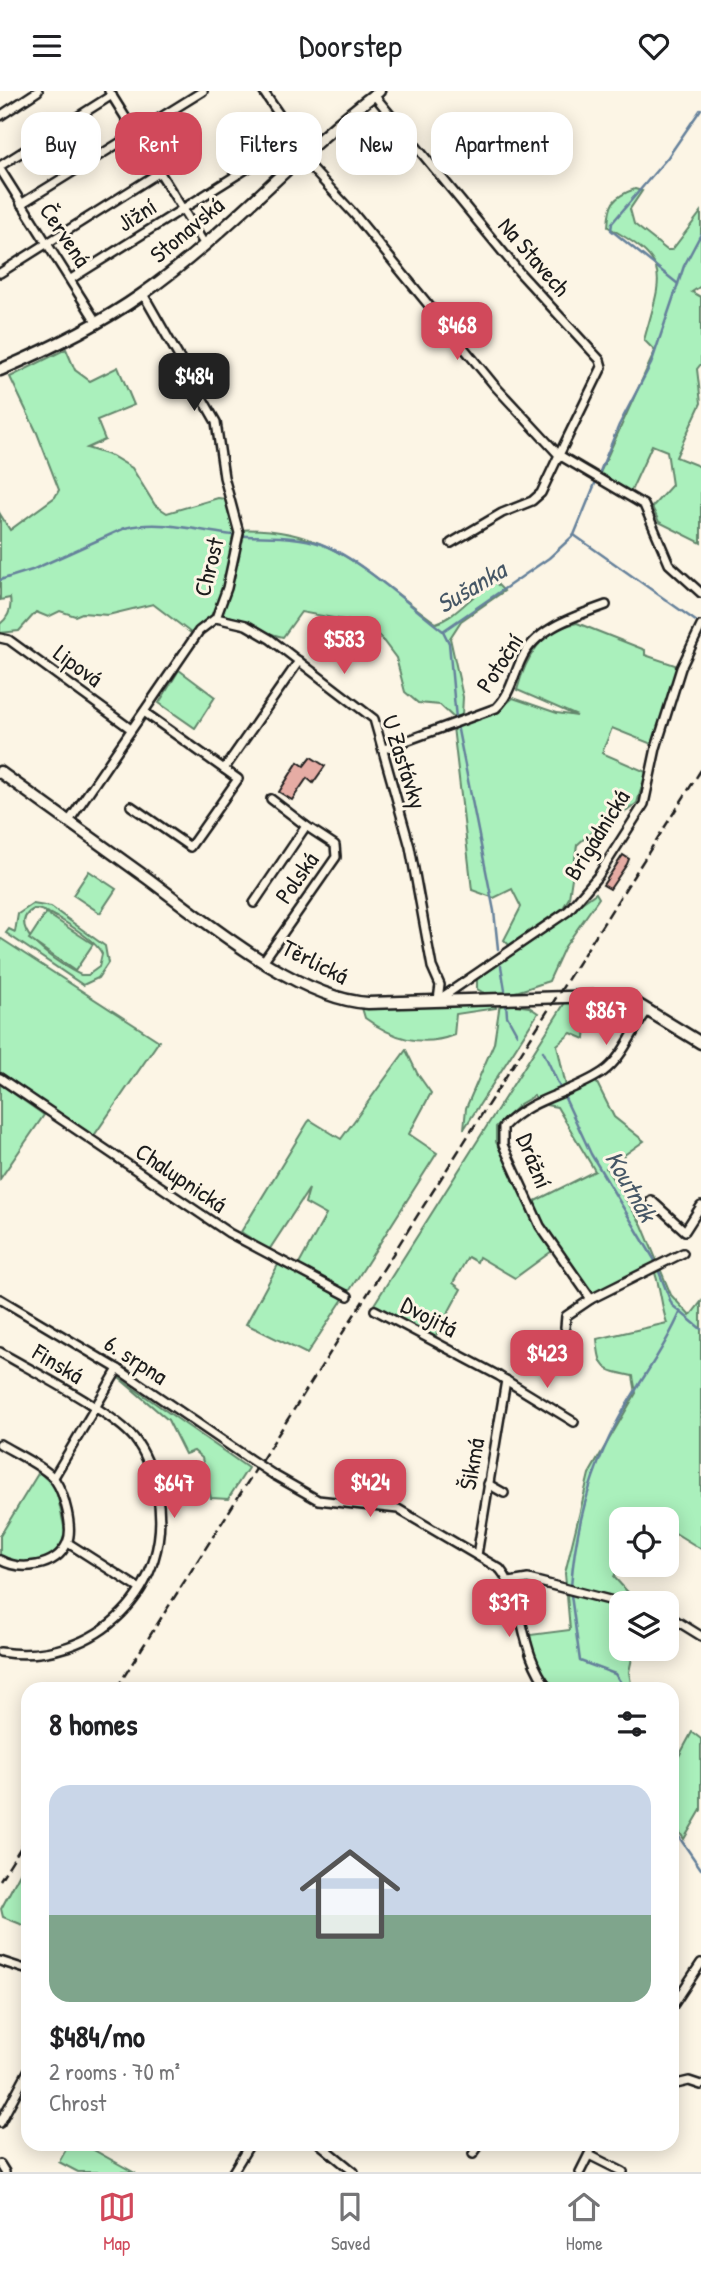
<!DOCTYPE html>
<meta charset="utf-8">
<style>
body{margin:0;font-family:"Patrick Hand",sans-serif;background:#f2f2f2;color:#202124;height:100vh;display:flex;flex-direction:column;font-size:26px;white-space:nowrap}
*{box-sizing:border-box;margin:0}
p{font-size:23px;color:#757577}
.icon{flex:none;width:38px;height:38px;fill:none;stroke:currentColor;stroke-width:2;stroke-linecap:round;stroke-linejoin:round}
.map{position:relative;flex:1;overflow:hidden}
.sheet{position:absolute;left:21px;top:1591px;width:658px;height:469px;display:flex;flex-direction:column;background:#fff;border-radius:21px;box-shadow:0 4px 18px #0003}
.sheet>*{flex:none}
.top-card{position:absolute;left:21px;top:21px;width:660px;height:63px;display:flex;gap:14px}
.controls{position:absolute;left:609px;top:1416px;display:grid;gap:14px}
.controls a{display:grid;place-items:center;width:70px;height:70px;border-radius:14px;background:#fff;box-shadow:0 4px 18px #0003;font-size:35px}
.price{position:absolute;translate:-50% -60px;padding:0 16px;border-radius:14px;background:#d1495b;color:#fff;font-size:23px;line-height:46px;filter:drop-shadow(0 2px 4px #0008)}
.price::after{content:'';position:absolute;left:50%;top:42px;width:21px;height:16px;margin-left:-10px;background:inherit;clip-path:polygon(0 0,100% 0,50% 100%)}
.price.selected{background:#222;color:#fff}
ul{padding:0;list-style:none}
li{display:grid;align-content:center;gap:14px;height:371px;padding:0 28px}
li+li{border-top:2px solid #e0e0e0}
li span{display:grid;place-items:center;height:217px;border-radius:21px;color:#555}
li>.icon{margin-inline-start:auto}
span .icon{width:126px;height:126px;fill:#fffc;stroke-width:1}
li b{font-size:30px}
h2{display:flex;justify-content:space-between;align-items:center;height:84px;padding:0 28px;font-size:30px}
.chip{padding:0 24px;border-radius:21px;background:#fff;box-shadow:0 4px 18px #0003;font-size:24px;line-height:63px}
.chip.selected{background:#d1495b;color:#fff}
header{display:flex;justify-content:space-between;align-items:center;height:91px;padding:0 28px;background:#fff;font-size:32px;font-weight:600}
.menu{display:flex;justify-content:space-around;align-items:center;height:98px;border-top:2px solid #e0e0e0;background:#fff;font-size:19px;color:#757577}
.menu a{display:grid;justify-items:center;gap:4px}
.menu .selected{color:#d1495b}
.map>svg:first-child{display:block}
</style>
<header><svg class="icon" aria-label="menu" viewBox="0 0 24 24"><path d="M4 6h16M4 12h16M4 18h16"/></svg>Doorstep<svg class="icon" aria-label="heart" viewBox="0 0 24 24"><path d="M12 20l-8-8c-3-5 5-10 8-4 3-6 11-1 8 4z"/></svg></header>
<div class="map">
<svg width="701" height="2081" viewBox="0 0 701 2081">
<rect width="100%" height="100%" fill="#fcf5e5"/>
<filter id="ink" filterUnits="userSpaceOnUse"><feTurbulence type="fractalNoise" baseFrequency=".0143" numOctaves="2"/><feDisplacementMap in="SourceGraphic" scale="14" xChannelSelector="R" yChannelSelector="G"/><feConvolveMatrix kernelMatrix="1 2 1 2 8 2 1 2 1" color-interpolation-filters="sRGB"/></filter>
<g filter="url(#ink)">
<g fill="#aaf0bc" stroke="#63866c" stroke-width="2" fill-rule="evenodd">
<path d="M635,98l7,2 -12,18 4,15 33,26h5l29,-38v74l-9,6 9,5v67l-4,5 4,34 -25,54 25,10v76l-42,-21 -7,-15 20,-22 -5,-34 -15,-6 -22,48 -31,-18 56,-124 -11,-11c18,-66 29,-77 -36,-113 1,-23 4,-30 27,-38z"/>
<path d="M66,258l9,21 15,11 28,-14 16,38 -37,15 8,20 -18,8 25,8 20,12 23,37 12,8 51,-15 7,1 10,31c92,-6 133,44 201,93 23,-7 36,-31 59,-41l9,9 -43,30 -11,17 13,59 -1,18 -8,3 -14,-13 -22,-2 -13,-11 -9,-34 -18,-24 -18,-3 1,-8 -60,-11 -18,25c-40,-7 -55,-42 -92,-4l-38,-29 -45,11 -26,-2 -7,3 -15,-5 -12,6 -12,-5 -17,19 -19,2v-9c9,-7 12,-15 10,-26l-10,2v-86l10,16 45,-33 4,-7 -22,-57 -27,-56z"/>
<path d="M577,532l68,27v5l30,10 2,5 -23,75 -42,-17 -10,25 44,19 -9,31 -10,8 -14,2 -36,32 -8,53 -6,10 -54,37 -5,-5 17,-33 -9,-18 -18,9 -22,-8 -19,-163 41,-13 19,-16 44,15 20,3 -60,-26c9,-33 24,-60 60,-67z"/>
<polygon points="179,579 215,606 195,637 159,612"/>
<polygon points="89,780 116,798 100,822 73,804"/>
<path d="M596,802l3,5 -35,50 -15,33c-22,7 -52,22 -72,8v-12z"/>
<path d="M33,813l18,3 54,39 3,17 -10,15 -15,7 -77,-52 3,-4 6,3 3,-18zM34,818c15,0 62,31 68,45l-3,13 -11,8h-7c-18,-8 -81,-48 -47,-66z"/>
<polygon points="46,822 93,853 75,880 29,848"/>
<polygon points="0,847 159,950 93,1046 0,981"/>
<path d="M597,909l38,8 6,6 -6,5 -43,-1 -6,7 -1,14 -14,-6 -14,12 10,46 28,-12 19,38 30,24 -38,27 36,57 29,70 19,21 11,-14v247l-34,-21v-9h-14l-11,-7 -4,7h-17v41l-7,17 24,26h-17v46h13l-5,23 3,17h-76l-21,-26 -5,-28 40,-5 -5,-57 24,-99 47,-81 -3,-17c-30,-6 -33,-6 -36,-37l70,-16c-7,-20 -6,-38 -15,-58l-58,29 -7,-3 -45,-68 -9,-21 62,-31 -38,-64 -11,-2 -12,-9 -14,8 -24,23v15l19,36 -2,2 5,3 34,68 -37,27 -36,-21 -2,5 -9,-5 -15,26 8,6 -26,48 -62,-31 193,-305z"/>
<polygon points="500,912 529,916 538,922 464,1038 466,1017 494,952"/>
<path d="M495,913l1,4 -40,6 -2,21c-33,13 -62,3 -89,-17l-3,-10z"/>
<polygon points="406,959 417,982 431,1002 409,1043 437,1062 350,1199 346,1200 297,1177 326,1124 305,1112 309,1098 269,1159 241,1141 308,1031 310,1029 341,1048"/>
<polygon points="0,993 44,1024 0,1088"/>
<polygon points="279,1172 341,1204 343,1208 307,1263 246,1233"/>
<polygon points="119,1287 248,1377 228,1408 211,1407 202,1367 194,1360 185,1363 168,1329"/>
<path d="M39,1381l17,16 10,48c-11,26 -42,36 -66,21v-21z"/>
<polygon points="692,1641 701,1648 701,1719 684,1748 672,1730 672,1678"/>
<polygon points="28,1767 28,1836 3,1826 1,1818"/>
<polygon points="69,2053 83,2053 133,2081 78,2081 59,2071"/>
</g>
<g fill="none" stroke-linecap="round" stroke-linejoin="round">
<g stroke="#65819b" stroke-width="2.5">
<polyline points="678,193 611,139 612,132 668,66 701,18"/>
<polyline points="574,444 700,533"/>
<path d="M0,489l32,-10 93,-42c33,-8 67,1 100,6 32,5 65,-1 96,10 38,14 88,61 122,87l106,-73 25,-23 45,-110 32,-61 33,-98 17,-32"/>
<polyline points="443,540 449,552 456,628"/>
<polyline points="457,634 494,820 498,858"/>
<polyline points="501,875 505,899"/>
<polyline points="506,911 507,925 517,943"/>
<polyline points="543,960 591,1063 654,1168 672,1214 701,1238"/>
<path d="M571,1496c4,-57 19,-113 45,-163 20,-39 47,-71 64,-111"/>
<polyline points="571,1504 580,1570 615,1583 625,1598"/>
<polyline points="672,1736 701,1778"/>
</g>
</g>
<g fill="#e6aca4" stroke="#1c1c1c" stroke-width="2">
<polygon points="311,666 325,675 313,692 307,687 292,709 279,701 298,671 304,675"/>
<polygon points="623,764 629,768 627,773 610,798 603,794"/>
</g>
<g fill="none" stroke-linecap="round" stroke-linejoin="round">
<g stroke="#1c1c1c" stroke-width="12">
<g id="street">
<polyline points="109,0 205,154"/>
<polyline points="263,0 306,63"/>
<polyline points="374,4 520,182 600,269 602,276 559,364 644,414 669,473 701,502"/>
<polyline points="0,25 38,0"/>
<polyline points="302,67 354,123 495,295 559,364 541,402 532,410 502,422 451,452"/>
<polyline points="0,75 112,4"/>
<polyline points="0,78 97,232"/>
<polyline points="21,113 203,0"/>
<polyline points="0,182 160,81"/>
<polyline points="71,188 294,48"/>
<polyline points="216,527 246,534 270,548 374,628 410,756 432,876 440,894 438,909"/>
<polyline points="0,547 9,549 131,638"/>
<path d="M384,658l112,-41c14,-13 17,-31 25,-48 14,-32 55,-44 85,-55"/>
<polyline points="224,678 299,570"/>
<polyline points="131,715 190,756 238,688 144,621"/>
<polyline points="69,730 199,540 216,527 227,497 239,442 224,386 216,331 143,203"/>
<polyline points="254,812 306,735 271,708"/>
<polyline points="264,869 336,766 335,754 306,735"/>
<polyline points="438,909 568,820 598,785 644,713 656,657 681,577 701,535"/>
<polyline points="0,987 229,1142 348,1205"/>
<polyline points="651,1109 685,1140 701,1115"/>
<polyline points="0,1208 118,1278 248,1367"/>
<polyline points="591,1208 683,1162"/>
<polyline points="375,1219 499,1285 574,1331"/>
<path d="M565,1236l1,-11 25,-17 -51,-73 -37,-81v-18c27,-29 68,-33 100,-55 20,-14 30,-43 45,-62"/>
<path d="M0,1261c32,19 113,60 134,86 11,14 19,36 23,54 19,95 -61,175 -157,160"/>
<path d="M0,1353c13,8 47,24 55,36 9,13 19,48 12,63 -11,25 -47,28 -67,17"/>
<path d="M274,1384l44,25 80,9 102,60c27,34 17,80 49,120"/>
<polyline points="54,1386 118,1278"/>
<polyline points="488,1393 504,1402"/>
<polyline points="68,1452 140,1498"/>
<polyline points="477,1464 506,1289"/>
<polyline points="510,1491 528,1488 621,1512"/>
<polyline points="667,1524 701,1545"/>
<polyline points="0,1870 28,1879"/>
<polyline points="672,1916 701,1872"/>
<polyline points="672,1994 689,1990 701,1994"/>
<polyline points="0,2032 28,1980"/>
<polyline points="320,2053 354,2081"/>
<polyline points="473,2063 480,2053"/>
<polyline points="589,2064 623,2081"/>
<polyline points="0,2073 5,2081"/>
<polyline points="233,2081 250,2053"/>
<polyline points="580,2081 594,2053"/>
</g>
</g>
<g stroke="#1c1c1c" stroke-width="15">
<g id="secondary">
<path d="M0,279c49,-21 97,-44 141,-75 86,-60 154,-141 238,-204"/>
<path d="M0,681c49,35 98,71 147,106 58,43 150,121 221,125l232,-7 37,8 64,39"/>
</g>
</g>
<use href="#street" stroke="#fcf5e5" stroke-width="7"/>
<use href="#secondary" stroke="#fcf5e5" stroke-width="10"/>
<g stroke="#1c1c1c" stroke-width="2.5" stroke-dasharray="10 5" stroke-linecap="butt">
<polyline points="116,1598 701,679"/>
<polyline points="0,1789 28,1745"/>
</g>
<g stroke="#1c1c1c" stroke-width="12" stroke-linecap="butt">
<polyline id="street-bridge" points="248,1367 274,1384"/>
</g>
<use href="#street-bridge" stroke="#fcf5e5" stroke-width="7"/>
</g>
</g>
<g text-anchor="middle" stroke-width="6" stroke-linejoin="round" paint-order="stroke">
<g font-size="24" fill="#1c1c1c" stroke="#fcf5e5">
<text transform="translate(137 124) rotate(-32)" y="8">Jižní</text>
<text transform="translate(187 139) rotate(-40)" y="8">Stonavská</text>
<text transform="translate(65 144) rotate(56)" y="8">Červená</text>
<text transform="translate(534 166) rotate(49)" y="8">Na Stavech</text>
<text transform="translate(209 476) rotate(-76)" y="8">Chrost</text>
<text transform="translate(500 572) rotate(-57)" y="8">Potoční</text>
<text transform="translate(78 575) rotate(36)" y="8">Lipová</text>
<text transform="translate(404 671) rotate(72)" y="8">U Zastávky</text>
<text transform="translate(597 744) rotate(-58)" y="8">Brigádnická</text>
<text transform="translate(297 787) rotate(-55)" y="8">Polská</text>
<text transform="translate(315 871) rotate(27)" y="8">Těrlická</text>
<text transform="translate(534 1070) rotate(68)" y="8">Drážní</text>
<text transform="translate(181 1087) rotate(34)" y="8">Chalupnická</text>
<text transform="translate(429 1226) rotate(28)" y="8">Dvojitá</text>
<text transform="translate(136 1269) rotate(33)" y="8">6. srpna</text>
<text transform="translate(58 1273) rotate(31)" y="8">Finská</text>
<text transform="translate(472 1373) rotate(-80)" y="8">Šikmá</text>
</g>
<g font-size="26" font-style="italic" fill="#465766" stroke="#fcf5e5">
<text transform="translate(471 496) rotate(-31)" y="9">Sušanka</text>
<text transform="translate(631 1095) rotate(60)" y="9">Koutnák</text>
</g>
</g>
</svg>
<div class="controls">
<a><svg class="icon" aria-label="locate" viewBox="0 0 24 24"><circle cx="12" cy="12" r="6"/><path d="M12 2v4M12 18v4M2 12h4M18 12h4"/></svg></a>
<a><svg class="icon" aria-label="layers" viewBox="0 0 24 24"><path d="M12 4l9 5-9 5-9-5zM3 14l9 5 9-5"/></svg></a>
</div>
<b class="price" style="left:457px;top:271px">$468</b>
<b class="price selected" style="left:194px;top:322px">$484</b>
<b class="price" style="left:344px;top:585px">$583</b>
<b class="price" style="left:606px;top:956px">$867</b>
<b class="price" style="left:547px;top:1299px">$423</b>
<b class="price" style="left:370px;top:1428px">$424</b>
<b class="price" style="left:174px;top:1429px">$647</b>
<b class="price" style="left:509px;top:1548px">$317</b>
<div class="top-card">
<a class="chip">Buy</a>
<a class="chip selected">Rent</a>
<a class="chip">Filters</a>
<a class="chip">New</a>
<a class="chip">Apartment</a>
</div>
<section class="sheet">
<h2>8 homes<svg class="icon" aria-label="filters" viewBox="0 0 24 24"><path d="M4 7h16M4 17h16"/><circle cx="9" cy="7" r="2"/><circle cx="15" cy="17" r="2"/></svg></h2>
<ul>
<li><span style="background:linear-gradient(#c9d6e8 60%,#7fa58c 0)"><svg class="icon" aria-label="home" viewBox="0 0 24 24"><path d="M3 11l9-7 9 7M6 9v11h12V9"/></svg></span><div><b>$484/mo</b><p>2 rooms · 70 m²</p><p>Chrost</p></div></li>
</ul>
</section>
</div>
<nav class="menu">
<a class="selected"><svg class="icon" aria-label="map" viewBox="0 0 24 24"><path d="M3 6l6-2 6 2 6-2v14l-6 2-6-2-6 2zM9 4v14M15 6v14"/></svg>Map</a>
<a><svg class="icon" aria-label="saved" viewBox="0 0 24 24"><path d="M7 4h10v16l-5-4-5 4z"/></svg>Saved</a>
<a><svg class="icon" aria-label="home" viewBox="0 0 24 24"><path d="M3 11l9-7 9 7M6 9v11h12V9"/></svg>Home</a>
</nav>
